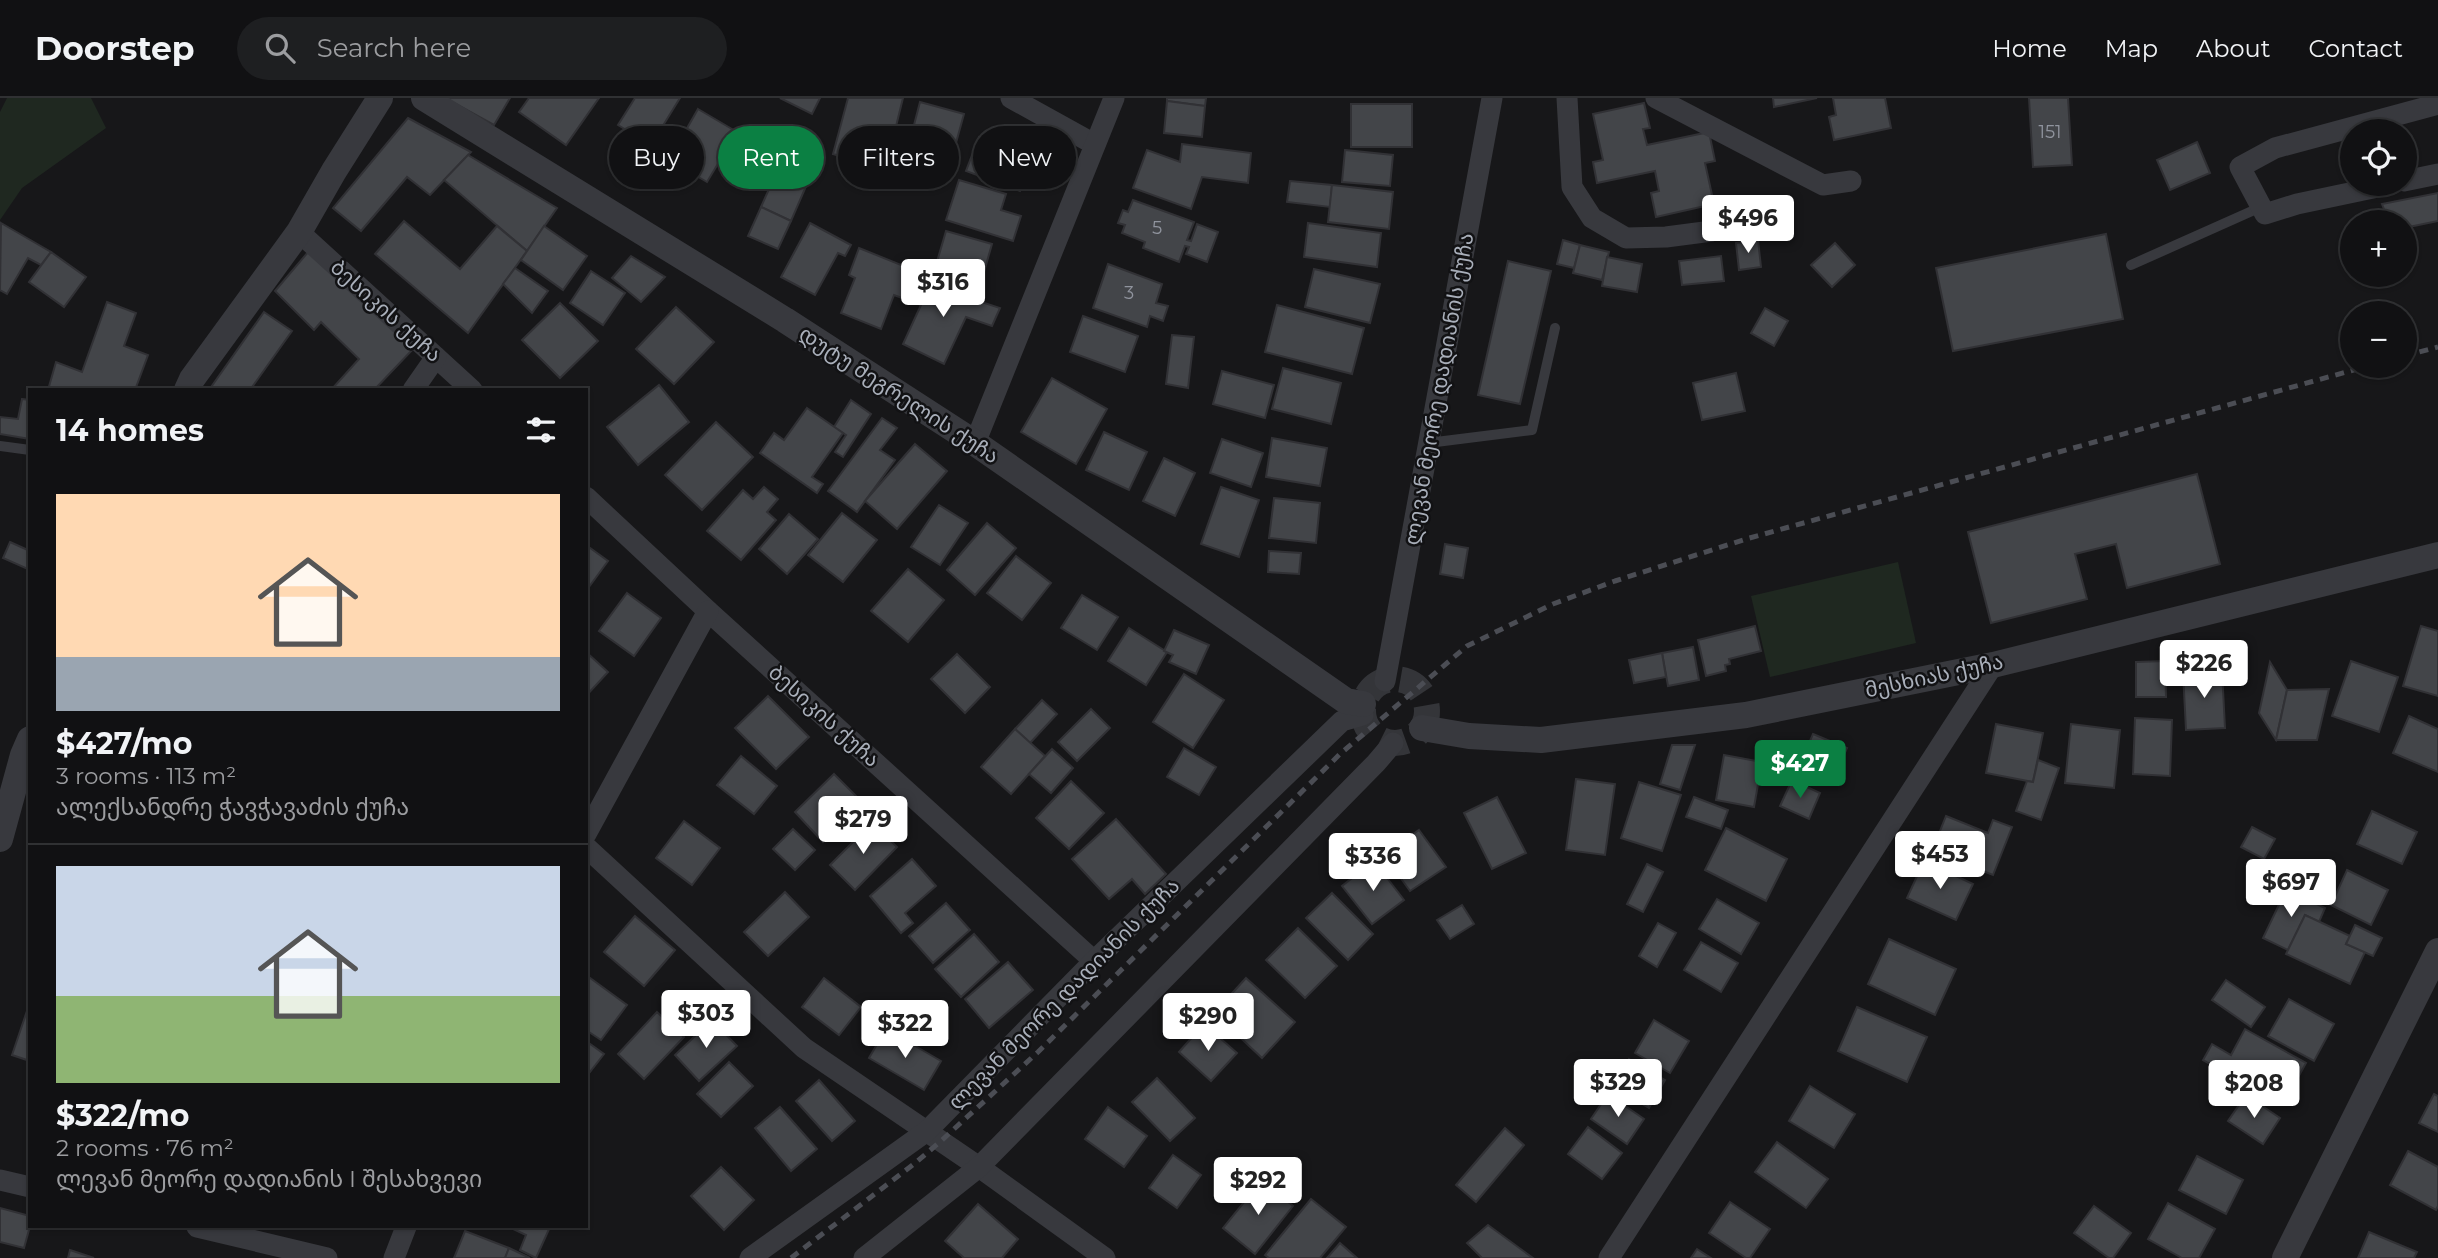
<!DOCTYPE html>
<meta charset="utf-8">
<style>
body{margin:0;font-family:Montserrat,"Noto Sans Georgian",sans-serif;background:#1e1f21;color:#f1f3f6;height:100vh;display:flex;flex-direction:column;font-size:26px;white-space:nowrap}
*{box-sizing:border-box;margin:0}
p{font-size:23px;color:#9c9da0}
.icon{flex:none;width:38px;height:38px;fill:none;stroke:currentColor;stroke-width:2;stroke-linecap:round;stroke-linejoin:round}
.map{position:relative;flex:1;overflow:hidden}
.drawer{position:absolute;left:28px;top:290px;width:560px;height:840px;display:flex;flex-direction:column;background:#111113;border-radius:0px;box-shadow:0 2px 5px #0004,0 0 0 2px #303133}
.drawer>*{flex:none}
.banner{position:absolute;left:609px;top:28px;width:665px;height:63px;display:flex;gap:14px}
.tools{position:absolute;left:2340px;top:21px;display:grid;gap:14px}
.tools a{display:grid;place-items:center;width:77px;height:77px;border-radius:50%;background:#111113;box-shadow:0 2px 5px #0004,0 0 0 2px #303133;font-size:35px}
.price{position:absolute;translate:-50% -60px;padding:0 16px;border-radius:7px;background:#fff;color:#222;font-size:23px;line-height:46px;filter:drop-shadow(0 2px 4px #0008)}
.price::after{content:'';position:absolute;left:50%;top:42px;width:21px;height:16px;margin-left:-10px;background:inherit;clip-path:polygon(0 0,100% 0,50% 100%)}
.price.on{background:#0b8043;color:#fff}
ul{padding:0;list-style:none}
li{display:grid;align-content:center;gap:14px;height:371px;padding:0 28px}
li+li{border-top:2px solid #303133}
li span{display:grid;place-items:center;height:217px;border-radius:0px;color:#555}
li>.icon{margin-inline-start:auto}
span .icon{width:126px;height:126px;fill:#fffc;stroke-width:1}
li b{font-size:30px}
h2{display:flex;justify-content:space-between;align-items:center;height:84px;padding:0 28px;font-size:30px}
.pill{padding:0 24px;border-radius:32px;background:#111113;box-shadow:0 2px 5px #0004,0 0 0 2px #303133;font-size:24px;line-height:63px}
.pill.on{background:#0b8043;color:#fff}
header{display:flex;align-items:center;gap:42px;box-sizing:border-box;height:98px;padding:0 35px;background:#111113;border-bottom:2px solid #303133}
header strong{font-size:33px}
nav{display:flex;gap:38px;margin-inline-start:auto;font-size:24px}
.search{width:490px;height:63px;background:#1e1f21;display:flex;align-items:center;gap:18px;box-sizing:border-box;padding:0 24px;border-radius:38px;color:#9c9da0;font-size:26px}
.map>svg:first-child{display:block}
</style>
<header>
<strong>Doorstep</strong>
<div class="search"><svg class="icon" aria-label="search" viewBox="0 0 24 24"><circle cx="10" cy="10" r="6"/><path d="M15 15l6 6"/></svg>Search here</div>
<nav><a>Home</a><a>Map</a><a>About</a><a>Contact</a></nav>
</header>
<div class="map">
<svg width="2438" height="1160" viewBox="0 0 2438 1160">
<rect width="100%" height="100%" fill="#171719"/>
<g fill="#1f2820">
<polygon points="7,0 91,0 106,30 22,90 0,122 0,14"/>
<polygon points="1898,464 1916,545 1770,579 1751,498"/>
</g>
<g fill="#434549" stroke="#313135" stroke-width="2">
<polygon points="445,0 510,0 494,27"/>
<polygon points="529,0 599,0 566,47 519,14"/>
<polygon points="635,0 680,0 651,47 618,27"/>
<polygon points="780,0 820,0 812,16"/>
<polygon points="848,0 903,0 884,77 838,65 840,58 833,56"/>
<polygon points="1167,0 1206,0 1205,8 1167,3"/>
<polygon points="1773,0 1817,0 1774,9"/>
<polygon points="1833,0 1885,0 1891,30 1834,42 1829,19 1836,17"/>
<polygon points="2029,0 2068,0 2072,67 2033,69"/>
<polygon points="1167,3 1205,8 1202,39 1164,35"/>
<polygon points="920,4 964,16 946,81 903,69"/>
<polygon points="1644,5 1650,30 1643,31 1647,47 1709,34 1715,63 1705,65 1714,106 1656,119 1651,95 1659,93 1655,73 1597,85 1593,64 1603,62 1593,16"/>
<rect x="1351" y="6" width="61" height="43"/>
<polygon points="698,11 737,34 707,84 669,62"/>
<polygon points="408,20 471,54 430,97 407,79 361,133 333,110"/>
<polygon points="979,39 1033,59 1020,93 966,73"/>
<polygon points="2197,44 2210,75 2170,92 2157,62"/>
<polygon points="1182,46 1251,55 1248,85 1202,79 1191,111 1133,90 1147,52 1180,64"/>
<polygon points="1345,52 1393,57 1390,88 1342,84"/>
<polygon points="468,57 557,110 527,153 444,82"/>
<polygon points="777,73 807,86 791,123 761,109"/>
<polygon points="959,82 1006,96 1001,112 1021,118 1013,143 946,122"/>
<polygon points="1290,83 1332,87 1330,109 1287,104"/>
<polygon points="1332,87 1393,94 1389,131 1328,124"/>
<polygon points="2438,95 2438,123 2404,130 2404,124 2389,124 2382,106"/>
<polygon points="1133,102 1194,124 1187,142 1191,143 1197,126 1218,134 1207,164 1186,156 1189,149 1185,148 1179,164 1143,150 1145,144 1122,135 1125,127 1118,125 1123,112 1128,114"/>
<polygon points="761,109 791,123 778,151 748,138"/>
<polygon points="404,123 460,171 497,128 527,153 468,235 375,156"/>
<polygon points="1,125 51,154 41,167 28,160 7,196 0,192"/>
<polygon points="810,125 851,147 845,158 838,155 815,197 781,179"/>
<polygon points="1308,125 1381,135 1377,169 1304,159"/>
<polygon points="544,128 587,158 563,192 521,162"/>
<polygon points="946,133 992,146 982,181 936,167"/>
<polygon points="2106,136 2123,221 1953,253 1936,170"/>
<polygon points="1563,142 1580,147 1574,170 1557,166"/>
<polygon points="1758,142 1761,169 1739,172 1736,145"/>
<polygon points="1835,145 1855,167 1832,189 1811,167"/>
<polygon points="1580,147 1609,154 1602,182 1573,175"/>
<polygon points="859,150 921,175 910,203 894,197 881,231 841,215 855,180 849,177"/>
<polygon points="309,153 414,250 374,292 331,292 359,261 321,224 314,232 275,193"/>
<polygon points="51,154 86,179 64,209 29,184"/>
<polygon points="631,158 665,179 641,204 612,180"/>
<polygon points="1721,158 1724,183 1682,187 1679,163"/>
<polygon points="1607,159 1642,166 1637,194 1602,188"/>
<polygon points="1508,163 1551,173 1520,306 1478,297"/>
<polygon points="1108,166 1162,186 1156,205 1168,208 1163,223 1150,218 1147,229 1093,210"/>
<polygon points="515,170 548,193 532,215 503,186"/>
<polygon points="1314,171 1380,186 1370,225 1305,209"/>
<polygon points="591,173 625,195 603,227 570,205"/>
<polygon points="927,175 945,184 942,191 1000,210 992,228 966,219 944,266 903,246 921,207 913,204"/>
<polygon points="107,204 136,215 124,248 148,257 135,292 48,292 56,264 82,274"/>
<polygon points="560,205 598,243 560,280 522,242"/>
<polygon points="1277,207 1364,230 1352,276 1265,254"/>
<polygon points="676,209 714,244 674,286 636,251"/>
<polygon points="1765,210 1788,223 1774,248 1751,235"/>
<polygon points="264,214 292,233 250,292 209,292"/>
<polygon points="1083,218 1138,238 1125,274 1070,254"/>
<polygon points="1172,237 1194,239 1188,290 1166,286"/>
<polygon points="1283,270 1341,285 1331,326 1272,311"/>
<polygon points="1222,273 1274,287 1265,320 1213,306"/>
<polygon points="1736,275 1745,313 1702,322 1693,285"/>
<polygon points="1052,280 1107,311 1076,366 1021,334"/>
<polygon points="659,287 689,324 638,367 607,329"/>
<polygon points="22,301 30,302 30,341 0,336 0,319 18,321"/>
<polygon points="851,302 871,316 843,359 835,354 846,337 834,329"/>
<polygon points="807,310 843,335 812,379 823,386 817,395 760,355 774,335 784,342"/>
<polygon points="882,320 897,330 880,352 895,362 857,414 828,393"/>
<polygon points="716,324 753,359 702,412 665,377"/>
<polygon points="1104,334 1147,354 1129,392 1086,372"/>
<polygon points="1272,340 1327,350 1320,388 1266,379"/>
<polygon points="1222,341 1263,355 1251,389 1210,375"/>
<polygon points="915,346 947,373 897,431 865,403"/>
<polygon points="1164,360 1195,375 1175,418 1143,403"/>
<polygon points="2197,376 2220,466 2127,490 2116,446 2075,456 2087,501 1991,525 1968,434"/>
<polygon points="764,389 778,401 767,414 776,422 741,462 707,433 743,392 753,401"/>
<polygon points="1221,389 1259,402 1239,459 1201,446"/>
<polygon points="1274,400 1320,405 1316,445 1269,440"/>
<polygon points="939,407 968,425 940,467 911,449"/>
<polygon points="842,415 877,442 843,484 808,457"/>
<polygon points="789,416 818,441 787,476 759,451"/>
<polygon points="987,425 1016,450 975,497 947,472"/>
<polygon points="10,444 30,453 30,472 3,460"/>
<polygon points="1445,446 1468,450 1463,480 1440,476"/>
<polygon points="586,447 608,463 586,493"/>
<polygon points="1269,453 1301,455 1299,476 1268,474"/>
<polygon points="1016,458 1051,485 1022,522 987,495"/>
<polygon points="908,471 944,502 908,544 871,513"/>
<polygon points="627,495 661,520 634,558 599,533"/>
<polygon points="1082,497 1118,519 1097,552 1061,530"/>
<polygon points="1755,528 1761,553 1729,561 1730,566 1725,567 1726,573 1706,578 1698,542"/>
<polygon points="2421,528 2438,533 2438,598 2403,588"/>
<polygon points="1129,530 1167,554 1146,587 1108,563"/>
<polygon points="1174,532 1209,547 1196,576 1169,564 1173,557 1164,553"/>
<polygon points="1693,549 1699,582 1668,588 1662,555"/>
<polygon points="586,554 608,574 586,598"/>
<polygon points="1662,555 1666,579 1634,585 1629,562"/>
<polygon points="957,556 990,589 965,615 931,581"/>
<polygon points="2165,563 2166,599 2136,599 2136,564"/>
<polygon points="2351,563 2398,579 2379,634 2332,618"/>
<polygon points="2270,564 2287,592 2276,642 2259,615"/>
<polygon points="2222,572 2225,630 2186,632 2183,574"/>
<polygon points="1184,576 1224,602 1193,650 1153,624"/>
<polygon points="2329,591 2317,642 2276,642 2287,592"/>
<polygon points="768,598 809,639 776,671 735,630"/>
<polygon points="1042,602 1057,616 1030,645 1015,631"/>
<polygon points="1091,611 1110,630 1077,663 1058,644"/>
<polygon points="2409,618 2438,631 2438,674 2393,655"/>
<polygon points="2135,620 2172,622 2170,678 2133,676"/>
<polygon points="1996,626 2043,635 2033,684 1986,675"/>
<polygon points="2071,626 2120,632 2114,690 2065,685"/>
<polygon points="1015,631 1045,658 1011,696 981,669"/>
<polygon points="1813,636 1847,650 1836,675 1802,661"/>
<polygon points="1672,647 1695,647 1680,692 1660,686"/>
<polygon points="1184,650 1216,669 1199,697 1167,679"/>
<polygon points="1052,651 1073,670 1051,695 1029,676"/>
<polygon points="1724,657 1762,664 1754,709 1716,702"/>
<polygon points="741,658 777,688 754,716 717,687"/>
<polygon points="2038,662 2059,670 2041,722 2016,713 2027,683 2033,684"/>
<polygon points="834,676 863,705 823,744 795,714"/>
<polygon points="1576,681 1615,686 1605,757 1566,752"/>
<polygon points="1792,682 1820,695 1809,721 1780,708"/>
<polygon points="1071,683 1104,715 1069,751 1036,720"/>
<polygon points="1639,684 1681,697 1662,753 1621,740"/>
<polygon points="1497,699 1526,755 1492,771 1464,715"/>
<polygon points="1694,699 1728,712 1721,731 1686,719"/>
<polygon points="2372,713 2417,734 2402,766 2357,746"/>
<polygon points="1946,718 1988,735 1993,722 2012,729 1993,777 1932,753"/>
<polygon points="1116,721 1166,776 1145,796 1132,781 1109,801 1072,761"/>
<polygon points="684,723 720,750 692,787 656,760"/>
<polygon points="872,725 897,749 855,792 830,767"/>
<polygon points="2252,729 2275,741 2264,761 2241,749"/>
<polygon points="1726,730 1787,761 1766,803 1705,772"/>
<polygon points="793,731 815,752 795,772 773,751"/>
<polygon points="1419,732 1446,769 1410,793 1384,757"/>
<polygon points="912,761 936,788 905,815 913,825 901,835 870,798"/>
<polygon points="1374,763 1404,802 1372,826 1342,788"/>
<polygon points="1924,763 1973,786 1956,822 1907,800"/>
<polygon points="1647,766 1663,774 1643,814 1627,806"/>
<polygon points="2347,772 2388,792 2371,827 2331,807"/>
<polygon points="2286,792 2325,810 2319,824 2305,817 2288,852 2263,840"/>
<polygon points="785,794 809,819 768,858 744,834"/>
<polygon points="1332,795 1373,836 1348,862 1306,820"/>
<polygon points="1717,801 1759,825 1741,856 1699,831"/>
<polygon points="946,805 970,832 933,865 909,838"/>
<polygon points="1462,807 1474,826 1450,841 1437,822"/>
<polygon points="2305,817 2350,838 2346,846 2365,854 2350,886 2286,856"/>
<polygon points="635,818 675,852 644,888 604,854"/>
<polygon points="1658,825 1676,835 1657,869 1639,858"/>
<polygon points="2355,827 2382,840 2373,858 2346,846"/>
<polygon points="1298,830 1337,868 1305,900 1266,862"/>
<polygon points="974,836 999,864 961,899 935,871"/>
<polygon points="1889,841 1956,871 1935,917 1868,886"/>
<polygon points="1701,844 1738,865 1721,894 1684,872"/>
<polygon points="1008,864 1033,892 989,930 965,901"/>
<polygon points="586,877 627,907 601,942 586,932"/>
<polygon points="824,880 861,909 839,937 802,909"/>
<polygon points="1246,880 1295,924 1262,960 1214,915"/>
<polygon points="2226,882 2265,909 2251,929 2212,902"/>
<polygon points="2289,901 2334,926 2314,963 2268,938"/>
<polygon points="29,907 30,907 30,963 12,957"/>
<polygon points="1857,909 1927,939 1907,984 1838,953"/>
<polygon points="657,914 684,939 644,981 618,956"/>
<polygon points="712,922 737,948 699,983 675,957"/>
<polygon points="1654,922 1689,943 1670,975 1635,955"/>
<polygon points="1204,926 1237,955 1211,983 1179,954"/>
<polygon points="886,931 941,963 924,992 869,960"/>
<polygon points="2245,931 2306,965 2283,1007 2203,962 2212,946 2231,957"/>
<polygon points="586,943 604,956 586,979"/>
<polygon points="1629,961 1665,982 1649,1010 1613,989"/>
<polygon points="729,964 753,988 721,1019 697,996"/>
<polygon points="1157,980 1195,1020 1170,1043 1132,1004"/>
<polygon points="819,982 855,1023 832,1043 796,1003"/>
<polygon points="1810,988 1855,1016 1834,1050 1789,1023"/>
<polygon points="1608,996 1644,1021 1627,1046 1591,1021"/>
<polygon points="2434,996 2438,998 2438,1034 2419,1025"/>
<polygon points="2246,997 2280,1020 2263,1046 2228,1023"/>
<polygon points="780,1009 817,1051 791,1073 755,1030"/>
<polygon points="1108,1009 1147,1038 1124,1069 1085,1041"/>
<polygon points="1588,1029 1622,1055 1602,1081 1568,1056"/>
<polygon points="1505,1030 1524,1047 1476,1104 1456,1087"/>
<polygon points="1777,1044 1828,1081 1806,1110 1755,1074"/>
<polygon points="2408,1053 2438,1069 2438,1108 2436,1112 2390,1087"/>
<polygon points="1173,1057 1201,1077 1177,1110 1149,1090"/>
<polygon points="2197,1058 2243,1082 2226,1116 2179,1092"/>
<polygon points="721,1069 754,1102 724,1132 691,1098"/>
<polygon points="1262,1082 1293,1108 1255,1156 1223,1130"/>
<polygon points="1311,1101 1346,1129 1320,1160 1269,1160 1265,1157"/>
<polygon points="1730,1104 1770,1131 1750,1160 1746,1160 1709,1135"/>
<polygon points="2168,1105 2215,1131 2199,1160 2182,1160 2148,1141"/>
<polygon points="978,1106 1018,1141 1002,1160 964,1160 945,1143"/>
<polygon points="2094,1108 2131,1135 2113,1160 2109,1160 2074,1135"/>
<polygon points="0,1110 30,1118 30,1128 24,1150 0,1144"/>
<polygon points="1488,1127 1533,1160 1482,1160 1467,1145"/>
<polygon points="509,1129 550,1129 536,1160 520,1152 526,1137"/>
<polygon points="465,1133 509,1150 505,1160 454,1160"/>
<polygon points="2369,1134 2417,1154 2414,1160 2358,1160"/>
<polygon points="1340,1145 1357,1160 1327,1160"/>
<polygon points="509,1150 530,1160 505,1160"/>
<polygon points="1697,1151 1711,1160 1691,1160"/>
<polygon points="70,1152 94,1160 68,1160"/>
</g>
<g fill="none" stroke-linecap="round" stroke-linejoin="round">
<circle stroke="#343539" stroke-width="26" stroke-dasharray="26 13" stroke-linecap="butt" cx="1395" cy="613" r="32"/>
<g stroke="#38393e" stroke-width="10">
<polyline points="2131,167 2261,109"/>
<polyline points="1428,345 1532,332 1555,230"/>
<polyline points="0,348 30,352"/>
</g>
<g stroke="#38393e" stroke-width="21">
<polyline points="1011,0 1094,46"/>
<polyline points="1567,0 1572,89 1592,120 1626,140 1666,139 1712,133"/>
<polyline points="1656,0 1823,87 1851,83"/>
<polyline points="2404,83 2438,76"/>
<polyline points="2392,86 2297,106 2265,116 2240,69 2275,50 2438,6"/>
<polyline points="299,134 472,292"/>
<polyline points="413,292 436,259"/>
<polyline points="975,345 1114,0"/>
<polyline points="586,399 708,513 1094,863"/>
<polyline points="1385,583 1492,0"/>
<polyline points="586,736 708,513"/>
<polyline points="586,749 804,950 979,1069 1105,1160"/>
<polyline points="0,1082 30,1089"/>
<polyline points="197,1129 327,1160"/>
<polyline points="394,1160 406,1129"/>
<polyline points="750,1160 927,1033 1094,863 1342,623 1363,617"/>
<polyline points="864,1160 979,1069 1376,665 1393,645"/>
<polyline points="1609,1160 1993,567"/>
</g>
<g stroke="#38393e" stroke-width="26">
<polyline points="424,0 785,222 975,345 1346,603 1363,606"/>
<polyline points="187,292 192,281 299,134 334,73 380,0"/>
<polyline points="1422,630 1469,638 1541,642 1746,617 1993,567 2438,457"/>
<polyline points="0,741 23,657 30,641"/>
<polyline points="2285,1160 2438,853"/>
</g>
<g stroke="#4b4d54" stroke-width="5" stroke-dasharray="9 7" stroke-linecap="butt">
<polyline points="2404,258 2438,249"/>
<polyline points="791,1160 914,1066 941,1043 1038,954 1340,656 1467,548 1553,506 1615,483 1746,441 2368,268"/>
</g>
</g>
<g text-anchor="middle" stroke-width="5" stroke-linejoin="round" paint-order="stroke">
<g font-size="18" fill="#90949e">
<text x="2050" y="40">151</text>
<text x="1157" y="136">5</text>
<text x="1129" y="201">3</text>
</g>
<g font-size="21" fill="#a9afba" stroke="#121214">
<text transform="translate(386 213) rotate(42)" y="7">ბესიკის ქუჩა</text>
<text transform="translate(1439 291) rotate(-80)" y="7">ლევან მეორე დადიანის ქუჩა</text>
<text transform="translate(899 297) rotate(33)" y="7">დუტუ მეგრელის ქუჩა</text>
<text transform="translate(1934 578) rotate(-12)" y="7">მესხიას ქუჩა</text>
<text transform="translate(824 618) rotate(42)" y="7">ბესიკის ქუჩა</text>
<text transform="translate(1064 896) rotate(-45)" y="7">ლევან მეორე დადიანის ქუჩა</text>
</g>
</g>
</svg>
<div class="tools">
<a><svg class="icon" aria-label="locate" viewBox="0 0 24 24"><circle cx="12" cy="12" r="6"/><path d="M12 2v4M12 18v4M2 12h4M18 12h4"/></svg></a>
<a>+</a>
<a>−</a>
</div>
<b class="price" style="left:1748px;top:157px">$496</b>
<b class="price" style="left:943px;top:221px">$316</b>
<b class="price" style="left:2204px;top:602px">$226</b>
<b class="price on" style="left:1800px;top:702px">$427</b>
<b class="price" style="left:863px;top:758px">$279</b>
<b class="price" style="left:1940px;top:793px">$453</b>
<b class="price" style="left:1373px;top:795px">$336</b>
<b class="price" style="left:2291px;top:821px">$697</b>
<b class="price" style="left:706px;top:952px">$303</b>
<b class="price" style="left:1208px;top:955px">$290</b>
<b class="price" style="left:905px;top:962px">$322</b>
<b class="price" style="left:1618px;top:1021px">$329</b>
<b class="price" style="left:2254px;top:1022px">$208</b>
<b class="price" style="left:1258px;top:1119px">$292</b>
<div class="banner">
<a class="pill">Buy</a>
<a class="pill on">Rent</a>
<a class="pill">Filters</a>
<a class="pill">New</a>
</div>
<section class="drawer">
<h2>14 homes<svg class="icon" aria-label="filters" viewBox="0 0 24 24"><path d="M4 7h16M4 17h16"/><circle cx="9" cy="7" r="2"/><circle cx="15" cy="17" r="2"/></svg></h2>
<ul>
<li><span style="background:linear-gradient(#ffd9b3 75%,#9aa5b1 0)"><svg class="icon" aria-label="home" viewBox="0 0 24 24"><path d="M3 11l9-7 9 7M6 9v11h12V9"/></svg></span><div><b>$427/mo</b><p>3 rooms · 113 m²</p><p>ალექსანდრე ჭავჭავაძის ქუჩა</p></div></li>
<li><span style="background:linear-gradient(#c9d6e8 60%,#8fb573 0)"><svg class="icon" aria-label="home" viewBox="0 0 24 24"><path d="M3 11l9-7 9 7M6 9v11h12V9"/></svg></span><div><b>$322/mo</b><p>2 rooms · 76 m²</p><p>ლევან მეორე დადიანის I შესახვევი</p></div></li>
</ul>
</section>
</div>
